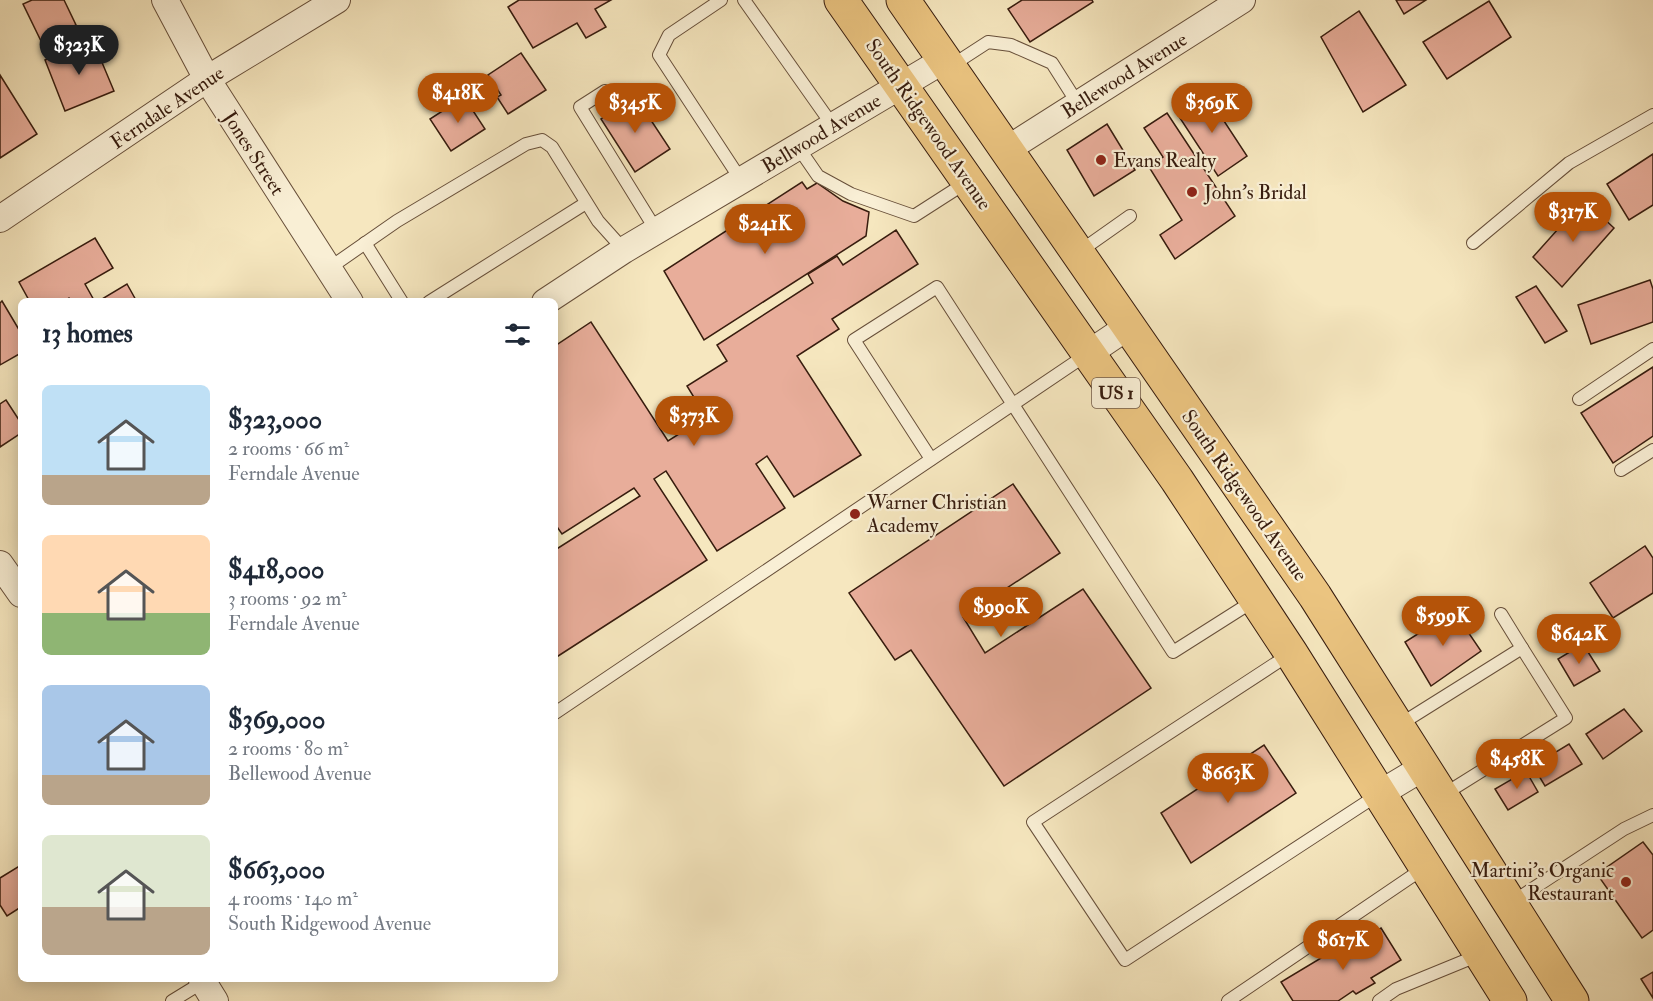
<!DOCTYPE html>
<meta charset="utf-8">
<style>
body{margin:0;font-family:"IM FELL Double Pica",serif;background:#f2f2f3;color:#1f2937;height:100vh;display:flex;flex-direction:column;font-size:22px;white-space:nowrap}
*{box-sizing:border-box;margin:0}
p{font-size:20px;color:#747a83}
.icon{flex:none;width:33px;height:33px;fill:none;stroke:currentColor;stroke-width:2;stroke-linecap:round;stroke-linejoin:round}
.map{position:relative;flex:1;overflow:hidden}
.side{position:absolute;left:18px;top:298px;width:540px;height:684px;display:flex;flex-direction:column;background:#fff;border-radius:9px;box-shadow:0 3px 15px #0003}
.side>*{flex:none}
.price{position:absolute;translate:-50% -51px;padding:0 14px;border-radius:21px;background:#b45309;color:#fff;font-size:20px;line-height:39px;filter:drop-shadow(0 2px 3px #0008)}
.price::after{content:'';position:absolute;left:50%;top:36px;width:18px;height:14px;margin-left:-9px;background:inherit;clip-path:polygon(0 0,100% 0,50% 100%)}
.price.current{background:#222;color:#fff}
ul{padding:0;list-style:none}
li{display:flex;align-items:center;gap:18px;height:150px;padding:0 24px}
li span{display:grid;place-items:center;flex:none;width:168px;height:120px;border-radius:9px;color:#555}
li>.icon{margin-inline-start:auto}
span .icon{width:72px;height:72px;fill:#fffc;stroke-width:1}
li b{font-size:26px}
h2{display:flex;justify-content:space-between;align-items:center;height:72px;padding:0 24px;font-size:26px}
.map>svg:first-child{display:block}
</style>
<div class="map">
<svg width="1653" height="1001" viewBox="0 0 1653 1001">
<rect width="100%" height="100%" fill="#f6e7bf"/>
<filter id="stains"><feTurbulence type="fractalNoise" baseFrequency=".00333" numOctaves="4"/><feColorMatrix values="0 0 0 0 .2 0 0 0 0 .09 0 0 0 0 .02 0 0 0 .5 -.17"/></filter>
<radialGradient id="worn" r=".72"><stop offset=".6" stop-color="#630" stop-opacity="0"/><stop offset="1" stop-color="#630" stop-opacity=".3"/></radialGradient>
<g fill="#e8ad9a" stroke="#371c0e" stroke-width="1.5">
<polygon points="32,0 64,0 76,25 41,41 23,4"/>
<polygon points="519,0 611,0 595,9 606,27 586,38 577,23 533,48 508,7"/>
<polygon points="1022,0 1092,0 1093,2 1030,42 1008,9"/>
<polygon points="1396,0 1426,0 1404,14"/>
<polygon points="1489,1 1511,37 1447,79 1423,42"/>
<polygon points="1359,11 1406,85 1363,112 1321,37"/>
<polygon points="93,41 114,91 65,111 45,60"/>
<polygon points="521,53 546,90 508,114 497,97 501,95 488,75"/>
<polygon points="0,75 37,134 0,158"/>
<polygon points="1205,92 1247,156 1218,176 1176,112"/>
<polygon points="635,96 670,149 635,172 601,119"/>
<polygon points="464,97 485,129 451,151 430,119"/>
<polygon points="1167,113 1235,216 1175,259 1160,235 1182,220 1149,167 1163,157 1144,128"/>
<polygon points="1107,124 1135,170 1094,196 1067,150"/>
<polygon points="1653,154 1653,205 1629,220 1607,184"/>
<polygon points="802,182 807,189 817,183 843,201 869,212 866,236 704,340 664,271"/>
<polygon points="1584,200 1614,228 1562,287 1533,257"/>
<polygon points="896,230 918,264 832,319 839,329 797,356 861,455 794,497 767,456 756,464 785,508 717,551 666,471 654,479 707,560 555,658 555,550 640,496 634,488 562,534 555,524 555,346 591,322 668,441 706,417 687,386 727,361 717,345 813,283 808,274 837,256 843,265"/>
<polygon points="95,238 113,268 85,284 95,302 72,302 69,298 63,302 30,302 19,282"/>
<polygon points="1650,280 1653,289 1653,322 1591,344 1578,305"/>
<polygon points="127,284 137,302 97,302"/>
<polygon points="1536,286 1567,331 1545,343 1516,297"/>
<polygon points="2,301 21,333 21,353 0,365 0,303"/>
<polygon points="1653,367 1653,436 1613,463 1581,413"/>
<polygon points="6,400 21,423 21,433 0,447 0,404"/>
<polygon points="1013,484 1060,553 963,617 985,653 1083,589 1151,688 1004,786 911,650 895,660 849,593"/>
<polygon points="1645,546 1653,558 1653,593 1613,618 1590,583"/>
<polygon points="1454,611 1462,622 1467,618 1474,628 1468,632 1481,651 1431,686 1405,642"/>
<polygon points="1583,644 1600,671 1574,686 1558,659"/>
<polygon points="1624,709 1642,731 1603,759 1586,734"/>
<polygon points="1569,744 1582,764 1545,786 1533,766"/>
<polygon points="1264,745 1296,793 1191,863 1161,813"/>
<polygon points="1526,771 1538,792 1508,810 1495,789"/>
<polygon points="1643,842 1653,855 1653,930 1642,938 1597,874"/>
<polygon points="21,865 21,907 7,916 0,905 0,878"/>
<polygon points="1381,928 1401,960 1371,978 1375,983 1356,994 1353,991 1338,1001 1293,1001 1281,982 1346,943 1350,948"/>
<polygon points="1653,972 1653,998 1641,979"/>
</g>
<g fill="none" stroke-linecap="round" stroke-linejoin="round">
<g stroke="#674f3a" stroke-width="14">
<g id="lane">
<polyline points="721,0 669,35 659,55 741,180"/>
<polyline points="744,0 833,126"/>
<polyline points="951,66 988,42 1011,45 1052,63 1078,104"/>
<polyline points="605,91 580,107 656,230"/>
<polyline points="798,147 818,176 851,194 914,216 967,182"/>
<polyline points="365,243 402,302"/>
<polyline points="1473,243 1569,163 1653,115"/>
<polyline points="1079,252 1130,216"/>
<polyline points="328,269 397,221 526,144 542,140 552,147 598,221 624,250"/>
<polyline points="429,302 586,203"/>
<polyline points="1579,399 1653,349"/>
<polyline points="931,459 854,340 937,287 1173,652 1255,600"/>
<polyline points="1621,470 1653,450"/>
<polyline points="1501,614 1522,648"/>
<polyline points="1290,654 1033,822 1125,960 1379,794"/>
<polyline points="555,713 1086,355"/>
<polyline points="1399,725 1522,648 1566,718 1443,795"/>
<polyline points="1511,903 1624,829 1653,815"/>
<polyline points="172,1001 203,982"/>
<polyline points="1228,1001 1424,868"/>
<polyline points="1379,1001 1396,989 1479,955"/>
</g>
</g>
<g stroke="#674f3a" stroke-width="28">
<g id="street">
<polyline points="165,0 207,79 350,302"/>
<polyline points="1006,150 1242,0"/>
<polyline points="0,219 207,79 337,0"/>
<polyline points="545,302 624,250 944,60"/>
<polyline points="1089,353 1129,326"/>
<polyline points="0,564 21,594"/>
<polyline points="1379,794 1424,767"/>
<polyline points="202,980 215,1001"/>
</g>
</g>
<g stroke="#371c0e" stroke-width="35">
<g id="primary">
<polyline points="841,0 1177,480 1291,653 1510,1001"/>
<polyline points="903,0 1315,596 1572,1001"/>
</g>
</g>
<use href="#lane" stroke="#f9efd5" stroke-width="12"/>
<use href="#street" stroke="#f9efd5" stroke-width="26"/>
<use href="#primary" stroke="#ebc480" stroke-width="33"/>
</g>
<g fill="#8f2418" stroke="#f9efd5" stroke-width="2">
<circle cx="1101" cy="160" r="6"/>
<circle cx="1192" cy="192" r="6"/>
<circle cx="855" cy="514" r="6"/>
<circle cx="1626" cy="882" r="6"/>
</g>
<g text-anchor="middle" stroke-width="4.5" stroke-linejoin="round" paint-order="stroke">
<rect fill="#f9efd5" stroke="#715b4a" stroke-width="1.5" x="1092" y="378" width="48" height="30" rx="4.5"/>
<g font-size="18" font-weight="bold" fill="#371c0e">
<text x="1116" y="399">US 1</text>
</g>
<g font-size="20" fill="#371c0e" stroke="#f9efd5">
<text transform="translate(1124 75) rotate(-32)" y="7">Bellewood Avenue</text>
<text transform="translate(167 107) rotate(-34)" y="7">Ferndale Avenue</text>
<text transform="translate(929 124) rotate(55)" y="7">South Ridgewood Avenue</text>
<text transform="translate(821 133) rotate(-31)" y="7">Bellwood Avenue</text>
<text transform="translate(254 153) rotate(57)" y="7">Jones Street</text>
<text transform="translate(1245 495) rotate(55)" y="7">South Ridgewood Avenue</text>
</g>
<g font-size="20" fill="#371c0e" stroke="#f9efd5" text-anchor="start">
<text x="1113" y="167">Evans Realty</text>
<text x="1204" y="199">John's Bridal</text>
<text x="867" y="509">Warner Christian<tspan x="867" dy="23">Academy</tspan></text>
<text x="1614" y="877" text-anchor="end">Martini's Organic<tspan x="1614" dy="23">Restaurant</tspan></text>
</g>
</g>
<rect width="100%" height="100%" filter="url(#stains)"/>
<rect width="100%" height="100%" fill="url(#worn)"/>
</svg>
<b class="price current" style="left:79px;top:76px">$323K</b>
<b class="price" style="left:458px;top:124px">$418K</b>
<b class="price" style="left:635px;top:134px">$345K</b>
<b class="price" style="left:1212px;top:134px">$369K</b>
<b class="price" style="left:1573px;top:243px">$317K</b>
<b class="price" style="left:765px;top:255px">$241K</b>
<b class="price" style="left:694px;top:447px">$373K</b>
<b class="price" style="left:1001px;top:638px">$990K</b>
<b class="price" style="left:1443px;top:647px">$599K</b>
<b class="price" style="left:1579px;top:665px">$642K</b>
<b class="price" style="left:1517px;top:790px">$458K</b>
<b class="price" style="left:1228px;top:804px">$663K</b>
<b class="price" style="left:1343px;top:971px">$617K</b>
<section class="side">
<h2>13 homes<svg class="icon" aria-label="filters" viewBox="0 0 24 24"><path d="M4 7h16M4 17h16"/><circle cx="9" cy="7" r="2"/><circle cx="15" cy="17" r="2"/></svg></h2>
<ul>
<li><span style="background:linear-gradient(#bfe0f5 75%,#b9a48a 0)"><svg class="icon" aria-label="home" viewBox="0 0 24 24"><path d="M3 11l9-7 9 7M6 9v11h12V9"/></svg></span><div><b>$323,000</b><p>2 rooms · 66 m²</p><p>Ferndale Avenue</p></div></li>
<li><span style="background:linear-gradient(#ffd9b3 65%,#8fb573 0)"><svg class="icon" aria-label="home" viewBox="0 0 24 24"><path d="M3 11l9-7 9 7M6 9v11h12V9"/></svg></span><div><b>$418,000</b><p>3 rooms · 92 m²</p><p>Ferndale Avenue</p></div></li>
<li><span style="background:linear-gradient(#a9c7e8 75%,#b9a48a 0)"><svg class="icon" aria-label="home" viewBox="0 0 24 24"><path d="M3 11l9-7 9 7M6 9v11h12V9"/></svg></span><div><b>$369,000</b><p>2 rooms · 80 m²</p><p>Bellewood Avenue</p></div></li>
<li><span style="background:linear-gradient(#dfe7d0 60%,#b9a48a 0)"><svg class="icon" aria-label="home" viewBox="0 0 24 24"><path d="M3 11l9-7 9 7M6 9v11h12V9"/></svg></span><div><b>$663,000</b><p>4 rooms · 140 m²</p><p>South Ridgewood Avenue</p></div></li>
</ul>
</section>
</div>
